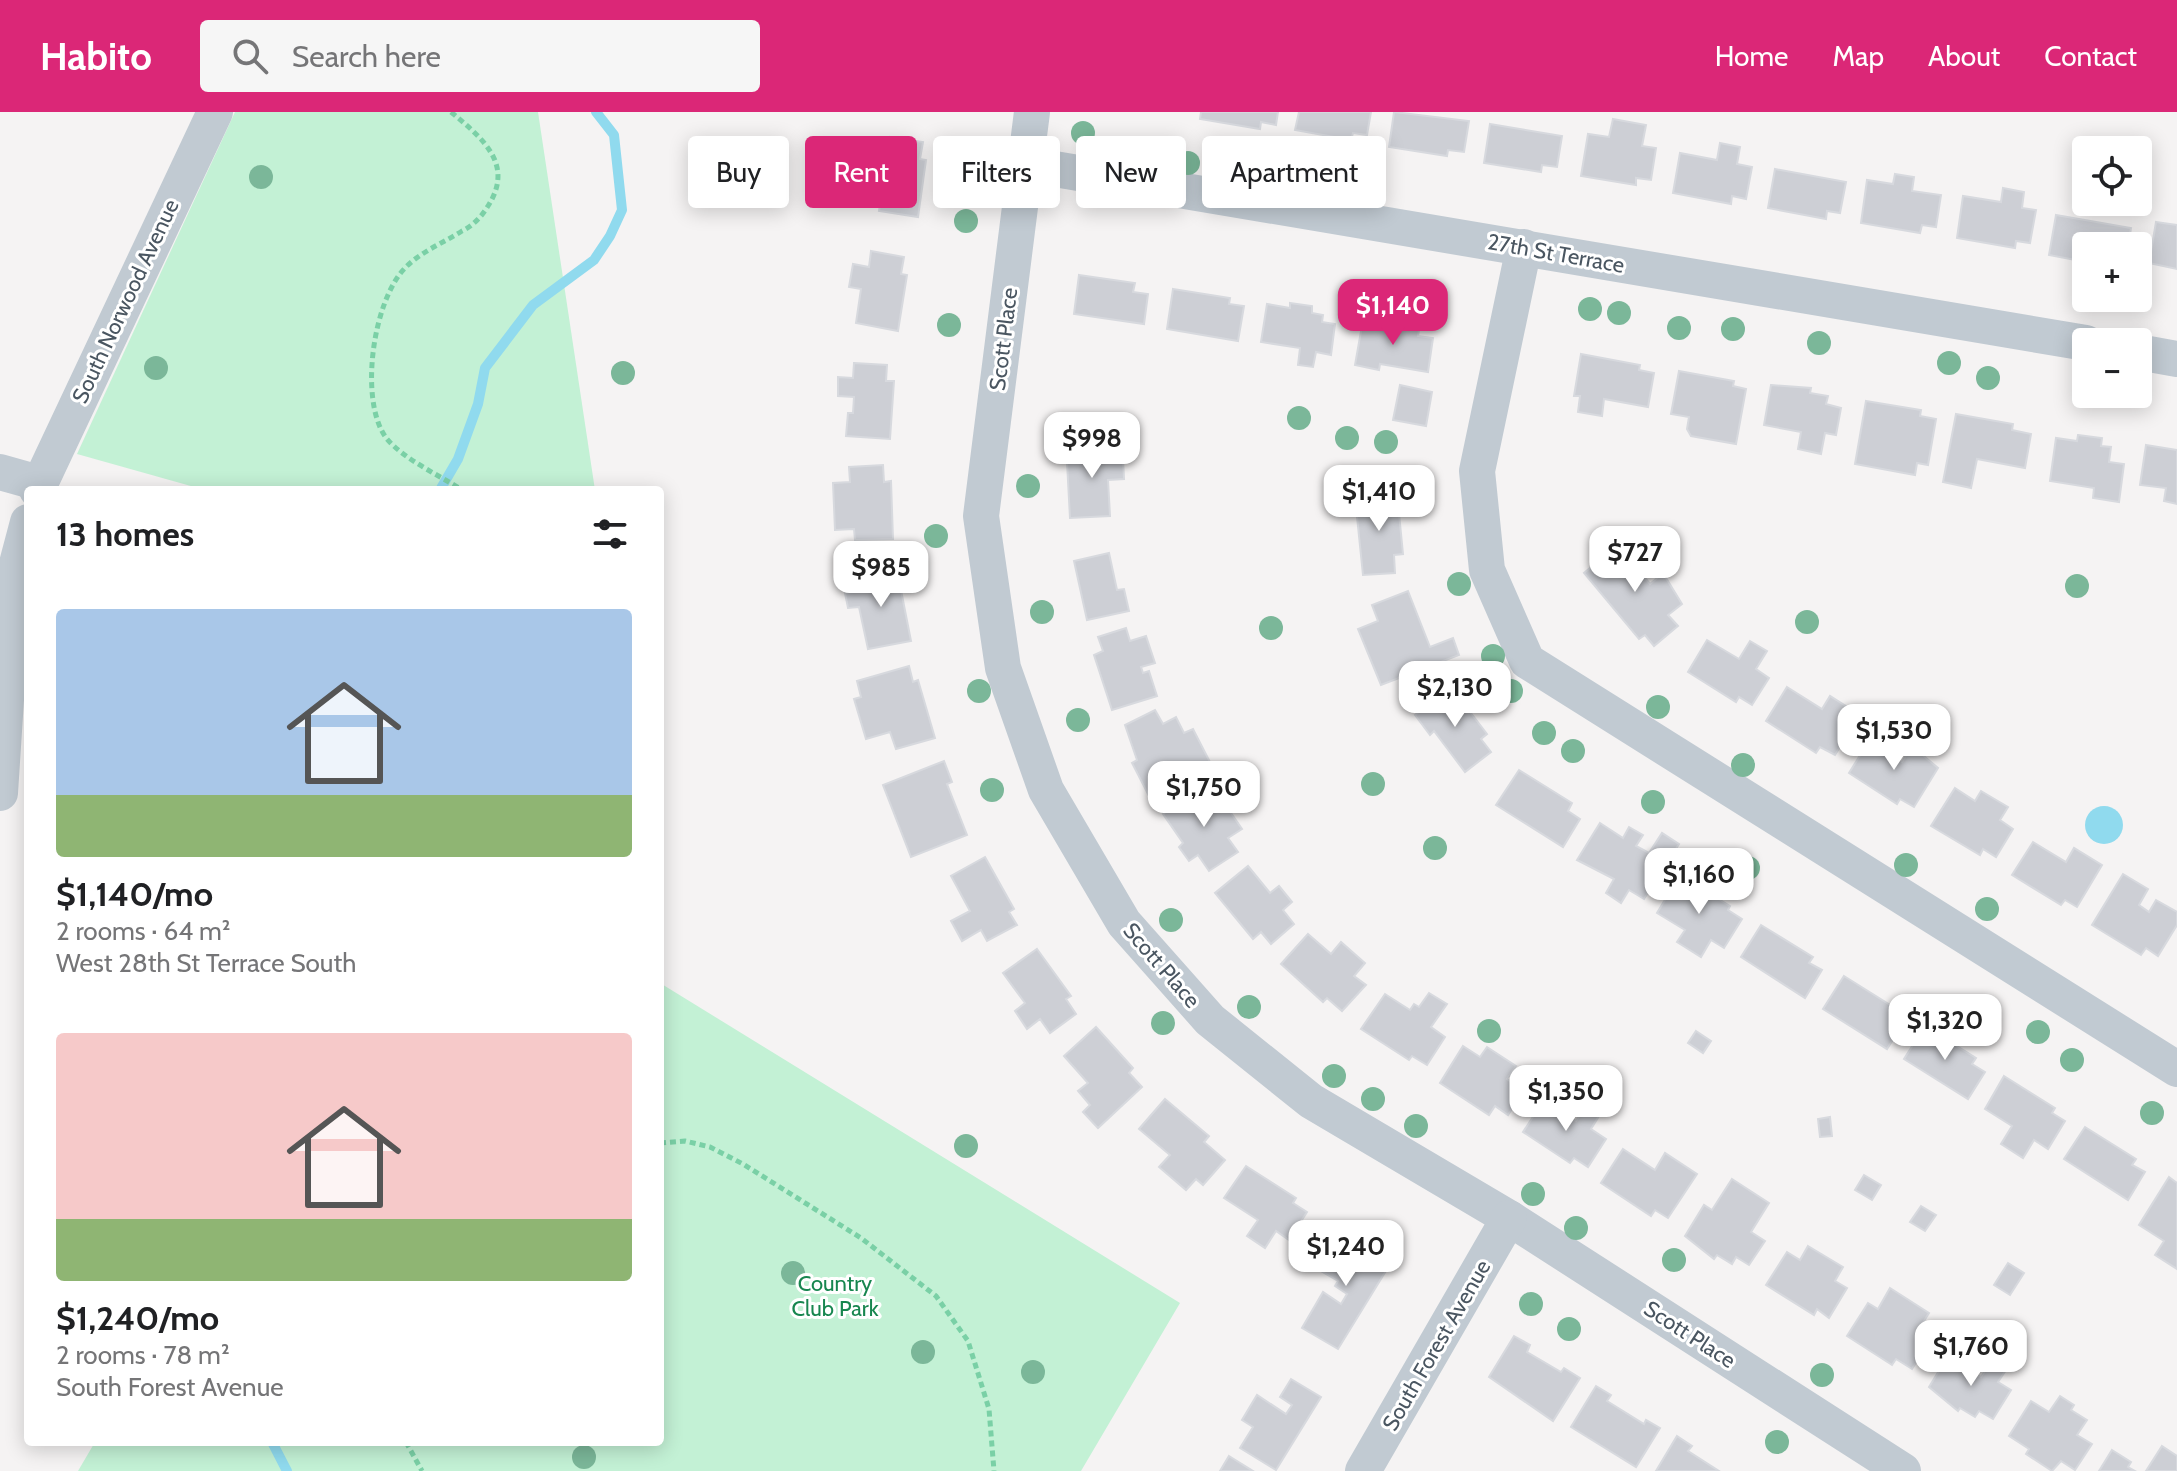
<!DOCTYPE html>
<meta charset="utf-8">
<style>
body{margin:0;font-family:Cabin,sans-serif;background:#f6f6f6;color:#202124;height:100vh;display:flex;flex-direction:column;font-size:30px;white-space:nowrap}
*{box-sizing:border-box;margin:0}
p{font-size:26px;color:#757577}
.icon{flex:none;width:44px;height:44px;fill:none;stroke:currentColor;stroke-width:2;stroke-linecap:round;stroke-linejoin:round}
.map{position:relative;flex:1;overflow:hidden}
.drawer{position:absolute;left:24px;top:374px;width:640px;height:960px;display:flex;flex-direction:column;background:#fff;border-radius:8px;box-shadow:0 4px 20px #0003}
.drawer>*{flex:none}
.top-card{position:absolute;left:688px;top:24px;width:760px;height:72px;display:flex;gap:16px}
.buttons{position:absolute;left:2072px;top:24px;display:grid;gap:16px}
.buttons a{display:grid;place-items:center;width:80px;height:80px;border-radius:8px;background:#fff;box-shadow:0 4px 20px #0003;font-size:40px}
.price{position:absolute;translate:-50% -68px;padding:0 18px;border-radius:16px;background:#fff;color:#222;font-size:26px;line-height:52px;filter:drop-shadow(0 2px 4px #0008)}
.price::after{content:'';position:absolute;left:50%;top:48px;width:24px;height:18px;margin-left:-12px;background:inherit;clip-path:polygon(0 0,100% 0,50% 100%)}
.price.current{background:#db2777;color:#fff}
ul{padding:0;list-style:none}
li{display:grid;align-content:center;gap:16px;height:424px;padding:0 32px}
li span{display:grid;place-items:center;height:248px;border-radius:8px;color:#555}
li>.icon{margin-inline-start:auto}
span .icon{width:144px;height:144px;fill:#fffc;stroke-width:1}
li b{font-size:34px}
h2{display:flex;justify-content:space-between;align-items:center;height:96px;padding:0 32px;font-size:34px}
.tag{padding:0 28px;border-radius:8px;background:#fff;box-shadow:0 4px 20px #0003;font-size:28px;line-height:72px}
.tag.current{background:#db2777;color:#fff}
header{display:flex;align-items:center;gap:48px;box-sizing:border-box;height:112px;padding:0 40px;background:#db2777;color:#fff}
header strong{font-size:38px}
nav{display:flex;gap:44px;margin-inline-start:auto;font-size:28px}
.search{width:560px;height:72px;background:#f6f6f6;display:flex;align-items:center;gap:20px;box-sizing:border-box;padding:0 28px;border-radius:8px;color:#757577;font-size:30px}
.map>svg:first-child{display:block}
</style>
<header>
<strong>Habito</strong>
<div class="search"><svg class="icon" aria-label="search" viewBox="0 0 24 24"><circle cx="10" cy="10" r="6"/><path d="M15 15l6 6"/></svg>Search here</div>
<nav><a>Home</a><a>Map</a><a>About</a><a>Contact</a></nav>
</header>
<div class="map">
<svg width="2177" height="1359" viewBox="0 0 2177 1359">
<rect width="100%" height="100%" fill="#f5f3f3"/>
<g fill="#c3f1d5">
<polygon points="235,0 538,0 595,378 205,378 77,342"/>
<polygon points="660,871 1180,1191 1081,1359 78,1359 95,1330 660,1330"/>
</g>
<circle fill="#90daee" cx="2104" cy="713" r="19"/>
<g fill="none" stroke-linecap="round" stroke-linejoin="round">
<g stroke="#90daee" stroke-width="10">
<polyline points="440,378 458,347 478,292 485,256 533,193 594,148 610,124 622,98 614,23 596,0"/>
<polyline points="272,1330 287,1359"/>
</g>
</g>
<g fill="#cdcfd5" stroke="#d7d9de" stroke-width="2">
<polygon points="1201,0 1278,0 1276,13 1261,10 1260,17 1200,7"/>
<polygon points="1299,0 1371,0 1367,23 1353,21 1351,28 1295,18"/>
<polygon points="1394,0 1469,9 1464,40 1448,38 1447,44 1389,35"/>
<polygon points="1613,7 1646,13 1642,34 1656,36 1651,68 1636,66 1636,73 1581,64 1588,22 1609,25"/>
<polygon points="1490,12 1562,24 1557,55 1542,53 1541,60 1484,51"/>
<polygon points="890,25 923,30 920,47 926,48 918,105 879,99 885,59 868,57 871,39 887,42"/>
<polygon points="1720,31 1740,35 1737,52 1752,55 1746,87 1732,84 1731,92 1673,81 1680,41 1717,48"/>
<polygon points="1775,57 1846,70 1840,101 1827,99 1826,107 1768,96"/>
<polygon points="1895,62 1914,65 1912,79 1941,83 1936,115 1922,113 1920,121 1861,111 1867,68 1893,72"/>
<polygon points="2003,76 2024,80 2022,96 2036,98 2030,131 2016,129 2015,136 1957,126 1963,84 2001,90"/>
<polygon points="2056,103 2131,116 2128,134 2086,134 2086,150 2049,143"/>
<polygon points="2156,110 2177,113 2177,157 2149,151"/>
<polygon points="871,139 904,145 901,162 907,163 898,219 856,211 861,177 849,175 853,152 869,155"/>
<polygon points="1079,163 1135,171 1133,180 1148,182 1144,212 1074,202"/>
<polygon points="1173,177 1230,186 1229,192 1244,194 1238,229 1167,217"/>
<polygon points="1290,191 1312,194 1312,201 1323,203 1322,210 1335,212 1331,243 1316,240 1313,255 1298,253 1300,236 1261,230 1267,192 1290,196"/>
<polygon points="1363,208 1419,218 1418,224 1433,226 1428,260 1380,252 1379,258 1355,253"/>
<polygon points="1581,242 1640,253 1639,258 1654,261 1648,295 1604,287 1602,304 1578,300 1580,284 1574,284"/>
<polygon points="854,251 887,253 886,269 894,269 890,327 846,324 848,301 853,301 854,285 838,284 838,265 853,266"/>
<polygon points="1679,259 1734,269 1733,274 1746,277 1736,332 1691,324 1687,317 1689,305 1671,302"/>
<polygon points="1400,273 1432,280 1426,314 1393,308"/>
<polygon points="1771,273 1811,276 1810,281 1828,284 1826,292 1841,296 1836,323 1825,321 1821,342 1798,337 1801,320 1764,313"/>
<polygon points="1866,289 1921,298 1920,304 1936,307 1928,353 1917,351 1915,363 1855,352"/>
<polygon points="1956,302 2013,312 2012,318 2031,322 2025,356 1977,347 1971,376 1943,370"/>
<polygon points="2078,323 2102,326 2101,334 2111,335 2109,350 2124,352 2119,390 2093,386 2094,376 2050,369 2056,326 2077,329"/>
<polygon points="1108,331 1109,347 1123,346 1124,367 1108,368 1110,404 1070,406 1067,350 1074,350 1073,333"/>
<polygon points="2146,333 2177,338 2177,392 2164,389 2166,376 2140,373"/>
<polygon points="883,353 884,370 891,369 893,427 855,428 854,417 835,418 833,371 850,370 849,355"/>
<polygon points="1397,381 1403,442 1394,443 1395,461 1363,463 1355,385"/>
<polygon points="1623,429 1642,452 1637,456 1650,472 1663,461 1682,492 1668,503 1678,514 1654,534 1645,523 1639,527 1584,461"/>
<polygon points="1109,441 1117,478 1124,477 1129,499 1087,508 1074,449"/>
<polygon points="889,455 892,470 899,468 911,529 868,537 859,495 848,496 845,481 861,478 857,461"/>
<polygon points="1408,479 1430,535 1453,526 1459,543 1381,573 1358,517 1378,509 1372,493"/>
<polygon points="1126,516 1130,529 1146,524 1155,551 1141,555 1143,561 1149,559 1157,584 1112,598 1094,543 1103,539 1098,525"/>
<polygon points="1707,528 1739,547 1750,529 1767,539 1756,557 1769,566 1752,593 1739,585 1736,590 1688,560"/>
<polygon points="909,554 913,570 918,568 935,626 896,637 890,620 866,627 854,587 861,585 857,569"/>
<polygon points="1451,575 1487,622 1481,627 1491,640 1465,660 1434,619 1430,623 1415,603"/>
<polygon points="1787,575 1822,597 1830,584 1860,603 1835,643 1820,635 1816,641 1766,609"/>
<polygon points="1155,598 1163,612 1176,605 1184,621 1193,617 1212,654 1150,686 1132,651 1137,648 1125,613"/>
<polygon points="1872,624 1893,637 1890,642 1902,650 1912,634 1938,656 1914,695 1900,687 1897,692 1849,661"/>
<polygon points="944,649 952,670 947,672 967,723 911,745 883,673"/>
<polygon points="1519,658 1572,691 1568,699 1580,707 1563,735 1496,693"/>
<polygon points="1955,676 1975,689 1981,679 2008,695 2000,708 2013,717 1996,745 1983,737 1980,743 1931,714"/>
<polygon points="1196,679 1204,691 1218,682 1242,717 1228,726 1238,740 1209,759 1198,743 1189,749 1179,735 1183,731 1163,702"/>
<polygon points="1600,711 1623,726 1629,715 1643,723 1636,734 1649,741 1662,721 1679,732 1644,787 1629,778 1621,791 1606,781 1614,767 1577,748"/>
<polygon points="2033,730 2066,750 2074,736 2102,753 2077,795 2065,788 2061,793 2012,763"/>
<polygon points="985,745 1014,797 1009,800 1017,813 987,829 981,818 962,829 951,809 970,799 951,764"/>
<polygon points="1248,754 1270,781 1279,774 1292,790 1283,798 1294,812 1271,832 1261,820 1253,827 1215,781"/>
<polygon points="2123,762 2148,777 2139,793 2149,800 2156,788 2177,800 2177,813 2158,844 2146,836 2141,843 2092,813"/>
<polygon points="1680,763 1730,794 1728,798 1742,807 1724,836 1711,828 1701,845 1677,830 1685,818 1657,801"/>
<polygon points="1761,813 1813,845 1809,851 1822,858 1805,886 1741,845"/>
<polygon points="1308,822 1331,842 1341,830 1365,851 1354,864 1366,873 1342,899 1327,886 1323,890 1281,852"/>
<polygon points="1037,837 1071,884 1066,887 1076,902 1050,921 1040,907 1027,917 1015,899 1025,891 1003,861"/>
<polygon points="1844,864 1895,896 1891,902 1904,910 1887,937 1823,897"/>
<polygon points="1429,881 1447,892 1431,915 1445,925 1427,953 1412,944 1409,948 1361,917 1385,882 1410,898 1414,892 1419,895"/>
<polygon points="1925,914 1976,946 1972,952 1985,960 1968,987 1904,947"/>
<polygon points="1096,915 1133,956 1129,961 1142,975 1098,1016 1083,1000 1090,993 1078,979 1088,971 1064,944"/>
<polygon points="1696,919 1711,929 1703,941 1688,931"/>
<polygon points="1463,934 1480,945 1487,935 1516,954 1507,967 1524,978 1508,1003 1495,994 1489,1003 1440,971"/>
<polygon points="2004,964 2055,996 2052,1001 2065,1009 2048,1037 2034,1028 2023,1046 2001,1032 2012,1014 1985,997"/>
<polygon points="1165,987 1209,1024 1204,1030 1225,1048 1203,1073 1196,1067 1186,1078 1159,1055 1170,1043 1139,1017"/>
<polygon points="1544,988 1576,1009 1585,995 1599,1004 1591,1017 1606,1027 1588,1055 1574,1046 1570,1051 1523,1020"/>
<polygon points="1830,1005 1832,1024 1820,1025 1818,1007"/>
<polygon points="2085,1015 2136,1047 2132,1053 2145,1060 2128,1088 2064,1047"/>
<polygon points="1623,1037 1655,1058 1665,1041 1697,1062 1668,1106 1655,1098 1651,1104 1601,1071"/>
<polygon points="1246,1054 1296,1086 1293,1091 1307,1100 1289,1128 1276,1119 1265,1136 1247,1124 1258,1108 1224,1086"/>
<polygon points="1864,1063 1881,1073 1872,1088 1855,1078"/>
<polygon points="2169,1065 2177,1071 2177,1157 2155,1143 2164,1129 2139,1113"/>
<polygon points="1732,1067 1769,1091 1751,1120 1765,1129 1749,1153 1736,1145 1732,1152 1717,1143 1714,1147 1685,1124 1704,1093 1712,1098"/>
<polygon points="1921,1094 1936,1103 1925,1119 1910,1110"/>
<polygon points="1343,1119 1392,1149 1338,1237 1302,1216 1323,1180 1341,1192 1347,1182 1335,1174 1338,1169 1319,1158"/>
<polygon points="1808,1134 1843,1155 1835,1169 1847,1176 1829,1206 1817,1197 1814,1203 1766,1173 1787,1140 1800,1148"/>
<polygon points="2008,1151 2024,1161 2010,1183 1994,1173"/>
<polygon points="1890,1176 1929,1201 1917,1220 1930,1229 1912,1257 1896,1247 1892,1253 1847,1224 1868,1191 1878,1197"/>
<polygon points="1514,1224 1530,1233 1527,1240 1561,1260 1564,1256 1580,1266 1553,1309 1489,1265"/>
<polygon points="1948,1244 1981,1265 1991,1249 2006,1258 1998,1270 2011,1278 1993,1307 1979,1299 1975,1305 1960,1296 1958,1299 1929,1275"/>
<polygon points="1291,1267 1321,1285 1276,1358 1240,1336 1253,1315 1242,1308 1257,1283 1286,1302 1292,1293 1280,1285"/>
<polygon points="1596,1274 1611,1283 1607,1289 1644,1312 1646,1308 1660,1316 1636,1355 1571,1315"/>
<polygon points="2060,1284 2074,1293 2071,1298 2087,1308 2077,1323 2092,1332 2075,1358 2061,1349 2052,1359 2026,1342 2029,1337 2009,1324 2031,1289 2049,1300"/>
<polygon points="1677,1324 1692,1334 1688,1339 1719,1359 1656,1359"/>
<polygon points="2162,1334 2177,1344 2177,1359 2146,1359"/>
<polygon points="2112,1338 2131,1350 2128,1355 2135,1359 2099,1359"/>
<polygon points="1229,1344 1253,1359 1220,1359"/>
</g>
<g fill="none" stroke-linecap="round" stroke-linejoin="round">
<g stroke="#7ad0a6" stroke-width="5" stroke-dasharray="6 4" stroke-linecap="butt">
<path d="M451,0c31,26 64,52 37,94 -6,10 -15,20 -26,25 -19,12 -40,20 -56,36 -33,32 -48,135 -19,172 18,21 52,36 75,51"/>
<polyline points="660,1031 685,1029 710,1035 743,1052 861,1126 936,1184 968,1229 989,1297 994,1359"/>
<polyline points="406,1330 422,1359"/>
</g>
<g stroke="#c1cad2" stroke-width="36">
<polyline points="1032,0 981,404 1003,556 1046,678 1124,811 1210,908 1311,989 1509,1106 1903,1359"/>
<polyline points="1025,52 2086,231"/>
<polyline points="1524,135 1477,359 1487,458 1527,549 2177,957"/>
<polyline points="2138,240 2177,247"/>
<polyline points="0,360 39,371"/>
<polyline points="37,378 215,0"/>
<polyline points="0,681 14,463 28,410"/>
<polyline points="1363,1359 1509,1106"/>
</g>
</g>
<g fill="#7bb799">
<circle cx="1083" cy="21" r="12"/>
<circle cx="1131" cy="38" r="12"/>
<circle cx="1188" cy="51" r="12"/>
<circle cx="1305" cy="60" r="12"/>
<circle cx="261" cy="65" r="12"/>
<circle cx="966" cy="109" r="12"/>
<circle cx="1590" cy="197" r="12"/>
<circle cx="1619" cy="201" r="12"/>
<circle cx="949" cy="213" r="12"/>
<circle cx="1679" cy="216" r="12"/>
<circle cx="1733" cy="217" r="12"/>
<circle cx="1819" cy="231" r="12"/>
<circle cx="1949" cy="251" r="12"/>
<circle cx="156" cy="256" r="12"/>
<circle cx="623" cy="261" r="12"/>
<circle cx="1988" cy="266" r="12"/>
<circle cx="1299" cy="306" r="12"/>
<circle cx="1347" cy="326" r="12"/>
<circle cx="1386" cy="330" r="12"/>
<circle cx="1028" cy="374" r="12"/>
<circle cx="936" cy="424" r="12"/>
<circle cx="1459" cy="472" r="12"/>
<circle cx="2077" cy="474" r="12"/>
<circle cx="1042" cy="500" r="12"/>
<circle cx="1807" cy="510" r="12"/>
<circle cx="1271" cy="516" r="12"/>
<circle cx="1493" cy="544" r="12"/>
<circle cx="979" cy="579" r="12"/>
<circle cx="1511" cy="579" r="12"/>
<circle cx="1658" cy="595" r="12"/>
<circle cx="1078" cy="608" r="12"/>
<circle cx="1544" cy="621" r="12"/>
<circle cx="1573" cy="639" r="12"/>
<circle cx="1743" cy="653" r="12"/>
<circle cx="1373" cy="672" r="12"/>
<circle cx="992" cy="678" r="12"/>
<circle cx="1653" cy="690" r="12"/>
<circle cx="1435" cy="736" r="12"/>
<circle cx="1906" cy="753" r="12"/>
<circle cx="1748" cy="756" r="12"/>
<circle cx="1987" cy="797" r="12"/>
<circle cx="1171" cy="808" r="12"/>
<circle cx="1249" cy="895" r="12"/>
<circle cx="1985" cy="898" r="12"/>
<circle cx="1163" cy="911" r="12"/>
<circle cx="1489" cy="919" r="12"/>
<circle cx="2038" cy="920" r="12"/>
<circle cx="2072" cy="948" r="12"/>
<circle cx="1334" cy="964" r="12"/>
<circle cx="1373" cy="987" r="12"/>
<circle cx="2152" cy="1001" r="12"/>
<circle cx="1416" cy="1014" r="12"/>
<circle cx="966" cy="1034" r="12"/>
<circle cx="1533" cy="1082" r="12"/>
<circle cx="1576" cy="1116" r="12"/>
<circle cx="1674" cy="1148" r="12"/>
<circle cx="793" cy="1161" r="12"/>
<circle cx="1531" cy="1192" r="12"/>
<circle cx="1569" cy="1217" r="12"/>
<circle cx="923" cy="1240" r="12"/>
<circle cx="1033" cy="1260" r="12"/>
<circle cx="1822" cy="1263" r="12"/>
<circle cx="1777" cy="1330" r="12"/>
<circle cx="584" cy="1345" r="12"/>
</g>
<g text-anchor="middle" stroke-width="6" stroke-linejoin="round" paint-order="stroke">
<g font-size="22" fill="#4a5661" stroke="#fff">
<text transform="translate(1556 141) rotate(10)" y="8">27th St Terrace</text>
<text transform="translate(125 189) rotate(-65)" y="8">South Norwood Avenue</text>
<text transform="translate(1003 227) rotate(-83)" y="8">Scott Place</text>
<text transform="translate(1162 853) rotate(49)" y="8">Scott Place</text>
<text transform="translate(1690 1222) rotate(33)" y="8">Scott Place</text>
<text transform="translate(1436 1233) rotate(-60)" y="8">South Forest Avenue</text>
</g>
<g font-size="22" fill="#17864f" stroke="#fff">
<text x="835" y="1179">Country<tspan x="835" dy="25">Club Park</tspan></text>
</g>
</g>
</svg>
<div class="buttons">
<a><svg class="icon" aria-label="locate" viewBox="0 0 24 24"><circle cx="12" cy="12" r="6"/><path d="M12 2v4M12 18v4M2 12h4M18 12h4"/></svg></a>
<a>+</a>
<a>−</a>
</div>
<b class="price current" style="left:1393px;top:235px">$1,140</b>
<b class="price" style="left:1092px;top:368px">$998</b>
<b class="price" style="left:1379px;top:421px">$1,410</b>
<b class="price" style="left:1635px;top:482px">$727</b>
<b class="price" style="left:881px;top:497px">$985</b>
<b class="price" style="left:1455px;top:617px">$2,130</b>
<b class="price" style="left:1894px;top:660px">$1,530</b>
<b class="price" style="left:1204px;top:717px">$1,750</b>
<b class="price" style="left:1699px;top:804px">$1,160</b>
<b class="price" style="left:1945px;top:950px">$1,320</b>
<b class="price" style="left:1566px;top:1021px">$1,350</b>
<b class="price" style="left:1346px;top:1176px">$1,240</b>
<b class="price" style="left:1971px;top:1276px">$1,760</b>
<div class="top-card">
<a class="tag">Buy</a>
<a class="tag current">Rent</a>
<a class="tag">Filters</a>
<a class="tag">New</a>
<a class="tag">Apartment</a>
</div>
<section class="drawer">
<h2>13 homes<svg class="icon" aria-label="filters" viewBox="0 0 24 24"><path d="M4 7h16M4 17h16"/><circle cx="9" cy="7" r="2"/><circle cx="15" cy="17" r="2"/></svg></h2>
<ul>
<li><span style="background:linear-gradient(#a9c7e8 75%,#8fb573 0)"><svg class="icon" aria-label="home" viewBox="0 0 24 24"><path d="M3 11l9-7 9 7M6 9v11h12V9"/></svg></span><div><b>$1,140/mo</b><p>2 rooms · 64 m²</p><p>West 28th St Terrace South</p></div></li>
<li><span style="background:linear-gradient(#f6c9c9 75%,#8fb573 0)"><svg class="icon" aria-label="home" viewBox="0 0 24 24"><path d="M3 11l9-7 9 7M6 9v11h12V9"/></svg></span><div><b>$1,240/mo</b><p>2 rooms · 78 m²</p><p>South Forest Avenue</p></div></li>
</ul>
</section>
</div>
